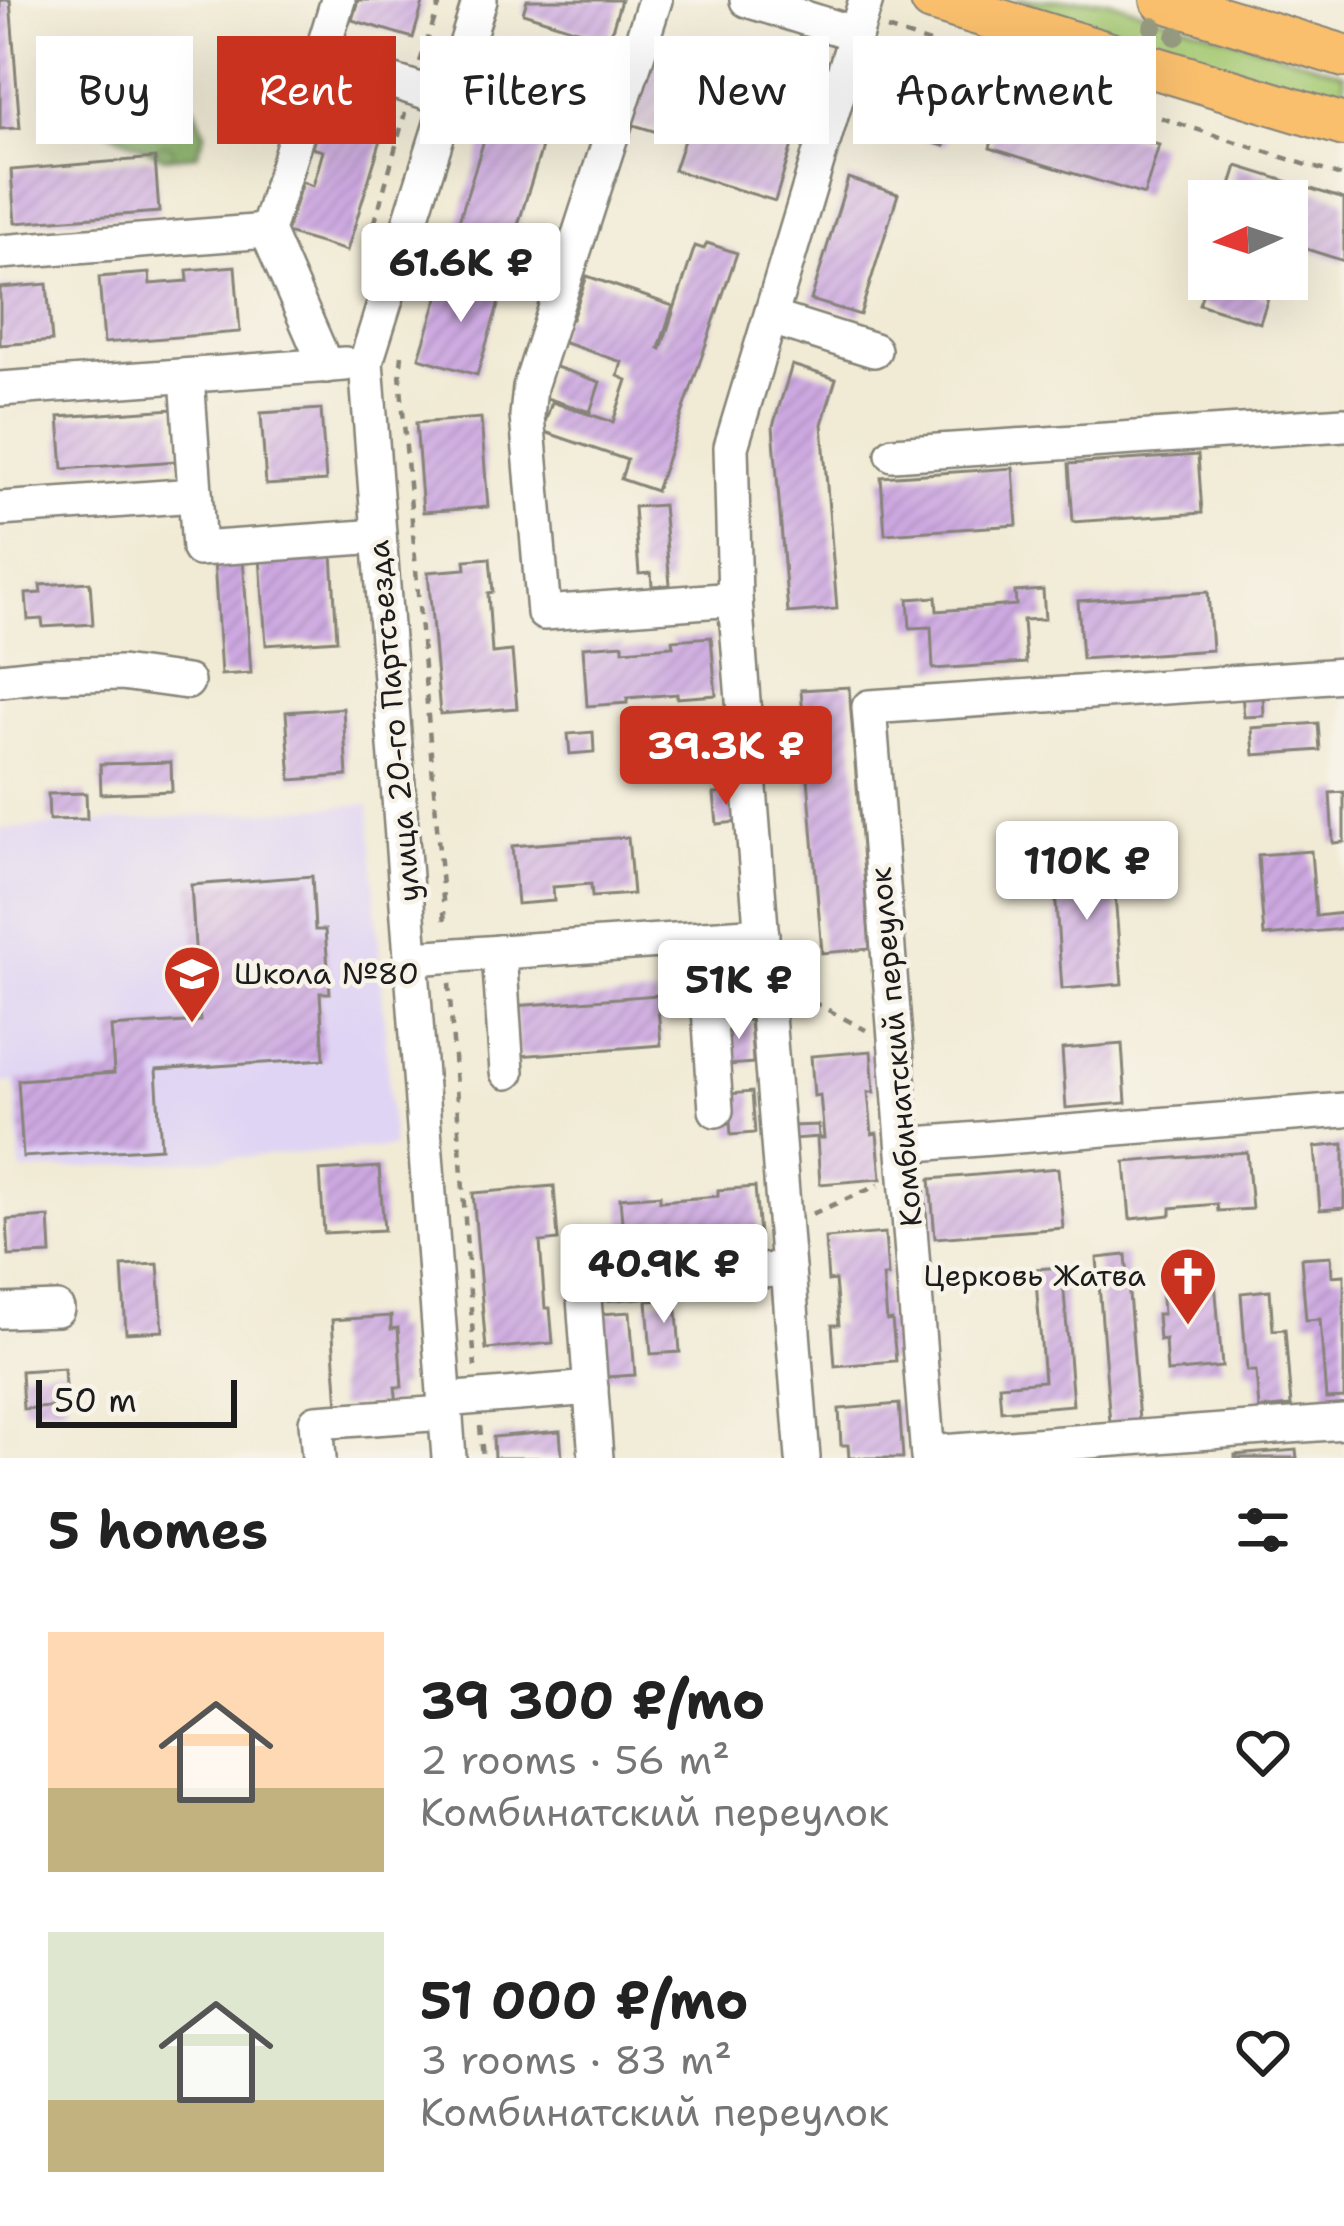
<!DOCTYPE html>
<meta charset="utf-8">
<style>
body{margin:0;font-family:"Shantell Sans",sans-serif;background:#f2f2f2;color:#222;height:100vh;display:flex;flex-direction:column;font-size:45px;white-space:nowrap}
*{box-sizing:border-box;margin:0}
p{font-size:39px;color:#767676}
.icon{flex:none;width:66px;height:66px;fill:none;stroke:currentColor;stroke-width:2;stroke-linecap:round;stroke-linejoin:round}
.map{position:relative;height:1458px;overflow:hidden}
.drawer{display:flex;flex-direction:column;background:#fff;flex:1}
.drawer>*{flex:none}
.top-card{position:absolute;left:36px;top:36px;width:1272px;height:108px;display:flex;gap:24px}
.needle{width:78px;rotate:267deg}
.fabs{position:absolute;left:1188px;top:180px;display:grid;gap:24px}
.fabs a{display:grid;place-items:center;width:120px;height:120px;border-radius:0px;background:#fff;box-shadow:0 12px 48px #0002;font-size:60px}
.scale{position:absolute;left:36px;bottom:30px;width:201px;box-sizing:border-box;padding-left:12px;border:6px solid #1c1c1c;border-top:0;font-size:33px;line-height:42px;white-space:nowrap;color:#1c1c1c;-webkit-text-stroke:9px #f7f3e8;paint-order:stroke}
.price{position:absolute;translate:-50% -102px;padding:0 27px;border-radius:12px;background:#fff;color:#222;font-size:39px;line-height:78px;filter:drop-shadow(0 3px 6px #0008)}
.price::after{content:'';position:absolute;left:50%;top:72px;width:36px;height:27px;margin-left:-18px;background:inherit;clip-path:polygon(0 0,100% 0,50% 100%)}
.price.active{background:#c8321e;color:#fff}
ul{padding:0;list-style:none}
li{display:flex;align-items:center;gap:36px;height:300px;padding:0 48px}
li span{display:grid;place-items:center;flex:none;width:336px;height:240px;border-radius:0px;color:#555}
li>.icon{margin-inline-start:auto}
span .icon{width:144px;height:144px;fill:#fffc;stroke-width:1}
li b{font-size:51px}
h2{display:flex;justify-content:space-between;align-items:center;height:144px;padding:0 48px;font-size:51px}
.chip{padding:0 42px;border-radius:0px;background:#fff;box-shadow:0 12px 48px #0002;font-size:42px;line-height:108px}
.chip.active{background:#c8321e;color:#fff}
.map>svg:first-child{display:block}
</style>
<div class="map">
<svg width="1344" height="1458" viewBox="0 0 1344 1458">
<defs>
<pattern id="forest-crowns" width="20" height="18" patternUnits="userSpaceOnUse" patternTransform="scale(3)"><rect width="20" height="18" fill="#84ad64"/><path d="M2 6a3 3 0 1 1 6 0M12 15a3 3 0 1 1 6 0" fill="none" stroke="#6b8c52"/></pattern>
<pattern id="building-hatch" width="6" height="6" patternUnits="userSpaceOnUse" patternTransform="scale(3)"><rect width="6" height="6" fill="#cda9e1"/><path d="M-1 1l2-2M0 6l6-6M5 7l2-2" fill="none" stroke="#af91c0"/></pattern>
</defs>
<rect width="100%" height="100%" fill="#f7f3e8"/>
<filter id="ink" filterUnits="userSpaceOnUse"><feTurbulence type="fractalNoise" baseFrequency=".00833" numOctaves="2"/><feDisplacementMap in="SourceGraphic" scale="24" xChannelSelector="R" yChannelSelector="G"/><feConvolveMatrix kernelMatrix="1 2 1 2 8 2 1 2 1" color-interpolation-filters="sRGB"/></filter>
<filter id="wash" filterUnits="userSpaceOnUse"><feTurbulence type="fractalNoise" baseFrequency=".004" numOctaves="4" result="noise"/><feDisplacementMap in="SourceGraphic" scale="48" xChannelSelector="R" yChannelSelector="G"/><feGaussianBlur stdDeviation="2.7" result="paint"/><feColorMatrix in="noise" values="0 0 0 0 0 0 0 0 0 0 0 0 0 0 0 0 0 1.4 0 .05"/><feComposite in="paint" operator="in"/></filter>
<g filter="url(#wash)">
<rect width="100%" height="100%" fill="#f1ebd5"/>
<polygon fill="#e0d4f4" points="369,804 393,1147 21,1172 15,1082 0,1083 0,829"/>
<polygon fill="#a5c972" stroke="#607247" stroke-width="3" points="1014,0 1106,0 1344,73 1344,102"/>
<polygon fill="url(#forest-crowns)" stroke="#506440" stroke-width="3" points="130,62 154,67 183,91 196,109 205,133 197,155 164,158 108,131 103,103 113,69"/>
<g id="blocks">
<g fill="url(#building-hatch)">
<polygon points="0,0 10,0 20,128 0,129"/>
<polygon points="358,0 424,0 413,38 352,20"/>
<polygon points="527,0 621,0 609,40 523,13"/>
<polygon points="655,34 694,47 690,60 807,96 775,201 674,170 684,140 627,123"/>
<polygon points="876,58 962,85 944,146 857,119"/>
<polygon points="508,62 563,79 514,238 459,221"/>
<polygon points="1005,97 1159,145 1144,195 990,148"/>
<polygon points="327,101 387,120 347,251 286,233 302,182 313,186 323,151 312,148"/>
<polygon points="155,158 159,212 15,223 11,170"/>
<polygon points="1237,166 1344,199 1344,261 1287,243 1287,201 1226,201"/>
<polygon points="848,178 898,194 860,315 811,300"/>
<polygon points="707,243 737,253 656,491 621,479 627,460 542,431 552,402 613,422 627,380 618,376 622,362 556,340 564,316 572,319 587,276 673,306 659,348 661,349 695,246 704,249"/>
<polygon points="235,266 240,332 104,343 99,277 149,273 150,284 188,281 187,270"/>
<polygon points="445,275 502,292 477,375 419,358"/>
<polygon points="1208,279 1268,298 1260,323 1199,304"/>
<polygon points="47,284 52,341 0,345 0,288"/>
<polygon points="792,365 836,379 822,424 837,609 788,613 773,426"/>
<polygon points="553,366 600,382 590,412 543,397"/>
<polygon points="173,409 177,461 63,469 59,417"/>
<polygon points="321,409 326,481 266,485 261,413"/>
<polygon points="481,418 488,507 423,512 416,423"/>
<polygon points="1198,455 1202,513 1073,522 1069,464"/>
<polygon points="1013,468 1017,525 885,534 881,477"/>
<polygon points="663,505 670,585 652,586 651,573 639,574 634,507"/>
<polygon points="332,553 337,640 266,645 260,557"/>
<polygon points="243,558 251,673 221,675 214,560"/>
<polygon points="490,558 493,592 488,593 492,653 512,651 517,708 440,714 428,572 466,569 465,560"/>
<polygon points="90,582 93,624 43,627 42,619 28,620 26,594 41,593 40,585"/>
<polygon points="1043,590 1045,619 1023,620 1026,663 933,669 931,627 910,628 908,599 936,597 937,611 1016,605 1015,592"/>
<polygon points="1208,592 1212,650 1082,659 1078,601"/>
<polygon points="711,637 716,695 677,698 677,694 627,698 627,703 587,706 583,647 623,644 623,650 673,646 672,640"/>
<polygon points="849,687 870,949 822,953 801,690"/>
<polygon points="1263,692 1264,716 1244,717 1242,694"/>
<polygon points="343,708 347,776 291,780 286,712"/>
<polygon points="1318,723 1320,750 1254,755 1252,728"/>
<polygon points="593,732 594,752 570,754 568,734"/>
<polygon points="171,762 172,791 101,794 100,764"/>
<polygon points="1344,792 1344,842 1333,843 1330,793"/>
<polygon points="86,793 87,819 49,820 48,794"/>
<polygon points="735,793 737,822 717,824 714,794"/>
<polygon points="628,837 633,894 592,897 591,884 553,887 554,901 517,904 512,846"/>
<polygon points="1311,851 1316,916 1344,913 1344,929 1264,936 1258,855"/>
<polygon points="1112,856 1122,984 1062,989 1053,861"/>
<polygon points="312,876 315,930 325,930 330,993 320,993 324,1059 156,1070 161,1148 23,1157 18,1080 114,1073 111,1027 200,1021 191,885"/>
<polygon points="746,965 750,1009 726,1011 723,967"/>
<polygon points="657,995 661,1045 519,1056 515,1006"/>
<polygon points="750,1020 753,1063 728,1065 724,1021"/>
<polygon points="1122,1044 1126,1103 1066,1108 1062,1049"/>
<polygon points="871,1051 874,1092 868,1092 872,1134 877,1133 881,1179 820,1184 817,1138 824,1138 820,1095 814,1096 811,1056"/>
<polygon points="752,1092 755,1133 731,1135 728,1094"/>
<polygon points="818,1125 819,1137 793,1139 792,1126"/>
<polygon points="1344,1144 1344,1208 1320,1210 1315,1147"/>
<polygon points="1247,1152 1252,1209 1218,1211 1217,1204 1171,1208 1171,1215 1130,1219 1125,1162"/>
<polygon points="379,1167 384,1230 324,1233 320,1171"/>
<polygon points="1058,1168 1063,1228 935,1238 930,1179"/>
<polygon points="554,1186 558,1240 540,1242 545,1308 550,1308 553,1343 486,1349 473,1193"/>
<polygon points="755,1187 760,1247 723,1250 722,1242 664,1247 664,1254 625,1258 620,1198 660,1195 660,1201 718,1196 718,1190"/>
<polygon points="49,1217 51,1254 9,1256 7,1220"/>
<polygon points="885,1233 888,1276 883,1276 887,1321 892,1320 896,1361 835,1366 832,1325 839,1325 835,1280 828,1281 825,1238"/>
<polygon points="1126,1255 1139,1421 1110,1423 1097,1258"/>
<polygon points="1331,1256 1332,1276 1344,1275 1344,1398 1326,1399 1320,1319 1306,1320 1301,1258"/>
<polygon points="158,1264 163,1331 126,1333 122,1266"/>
<polygon points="1062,1267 1073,1405 1001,1411 999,1385 1044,1381 1035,1269"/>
<polygon points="1215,1281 1222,1367 1167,1372 1165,1339 1159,1340 1157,1314 1163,1314 1161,1285"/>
<polygon points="1270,1290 1273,1330 1285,1329 1291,1406 1259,1409 1256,1371 1247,1371 1241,1293"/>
<polygon points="676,1299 680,1352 651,1354 647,1301"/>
<polygon points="630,1312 635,1375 606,1377 601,1314"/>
<polygon points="391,1316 391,1329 398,1328 402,1387 395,1387 397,1403 338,1407 332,1320"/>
<polygon points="64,1368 66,1406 23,1409 21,1371"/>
<polygon points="899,1404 903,1458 849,1458 848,1445 841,1445 839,1409"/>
<polygon points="560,1431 562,1458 494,1458 493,1437"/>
<polygon points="1296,1450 1297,1458 1235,1458 1235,1455"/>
</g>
</g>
</g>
<g filter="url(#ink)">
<use href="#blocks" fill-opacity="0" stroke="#868478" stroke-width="3"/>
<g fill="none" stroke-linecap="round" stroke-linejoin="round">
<g stroke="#868478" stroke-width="38">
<g id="minor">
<polyline points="655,0 530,387 527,416 544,613 735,599"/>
<polyline points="747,0 856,34"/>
<polyline points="320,59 449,99"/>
<polyline points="0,252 267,231"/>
<polyline points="772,318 874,350"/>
<polyline points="326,366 267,231 338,0"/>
<polyline points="187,376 199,549 379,536"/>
<polyline points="0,389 345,364"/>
<polyline points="893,454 1344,424"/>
<polyline points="0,509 195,495"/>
<polyline points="0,680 45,675 121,673 187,682"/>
<polyline points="704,938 716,1110"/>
<polyline points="499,952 507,1072"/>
<polyline points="413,958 762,934"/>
<polyline points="904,1145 1344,1110"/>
<polyline points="0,1311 57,1309"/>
<polyline points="444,1400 591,1388"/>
<polyline points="928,1453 1344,1422"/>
<polyline points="319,1458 316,1422 445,1413"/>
<polyline points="449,1458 366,362 480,0"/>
<polyline points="596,1458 583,1285 788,1269"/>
<polyline points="803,1458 735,599 731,447 866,0"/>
<polyline points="928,1458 869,707 1344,675"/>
</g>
</g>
<g stroke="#868478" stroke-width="46">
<g id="major">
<polyline points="932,0 1344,125"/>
<polyline points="1162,0 1344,56"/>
</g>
</g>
<g stroke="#868478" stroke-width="4.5" stroke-dasharray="9 9" stroke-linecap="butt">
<polyline points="887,29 1344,177"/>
<polyline points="420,62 441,0"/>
<polyline points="365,258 405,113"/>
<polyline points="402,355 400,374 445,924"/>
<polyline points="449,983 475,1367"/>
<polyline points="796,993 866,1030"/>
<polyline points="812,1214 879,1185"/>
<polyline points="480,1426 483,1458"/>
</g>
<use href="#minor" stroke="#fff" stroke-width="33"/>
<use href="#major" stroke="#f9bf6d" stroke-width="42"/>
</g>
<g fill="#969b80">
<circle cx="1153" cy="27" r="10"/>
<circle cx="1176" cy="36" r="10"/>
</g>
</g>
<defs>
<g id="school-pin" transform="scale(3)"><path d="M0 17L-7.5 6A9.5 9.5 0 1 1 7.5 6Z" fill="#c8321e" stroke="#f7f3e8"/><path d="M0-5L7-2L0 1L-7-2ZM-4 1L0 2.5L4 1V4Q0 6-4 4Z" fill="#fff"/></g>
<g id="church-pin" transform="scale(3)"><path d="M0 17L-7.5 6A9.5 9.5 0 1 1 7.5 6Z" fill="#c8321e" stroke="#f7f3e8"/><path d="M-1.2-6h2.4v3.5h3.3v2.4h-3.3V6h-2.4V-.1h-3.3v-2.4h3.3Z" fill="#fff"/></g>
</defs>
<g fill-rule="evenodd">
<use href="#school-pin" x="192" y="974"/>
<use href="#church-pin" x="1188" y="1276"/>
</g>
<g text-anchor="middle" stroke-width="9" stroke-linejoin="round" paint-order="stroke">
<g font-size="30" fill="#1c1c1c" stroke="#f7f3e8">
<text transform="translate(394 721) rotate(-95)" y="10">улица 20-го Партсъезда</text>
<text transform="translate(896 1047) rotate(-95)" y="10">Комбинатский переулок</text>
</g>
<g font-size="30" fill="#1c1c1c" stroke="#f7f3e8" text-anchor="start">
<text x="234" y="984">Школа №80</text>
<text x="1146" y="1286" text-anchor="end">Церковь Жатва</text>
</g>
</g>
</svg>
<div class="fabs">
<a><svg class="needle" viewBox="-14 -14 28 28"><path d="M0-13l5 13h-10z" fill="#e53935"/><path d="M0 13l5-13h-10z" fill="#767676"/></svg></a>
</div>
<div class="scale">50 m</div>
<b class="price" style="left:461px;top:325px">61.6K ₽</b>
<b class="price active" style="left:726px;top:808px">39.3K ₽</b>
<b class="price" style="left:1087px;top:923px">110K ₽</b>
<b class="price" style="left:739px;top:1042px">51K ₽</b>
<b class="price" style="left:664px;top:1326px">40.9K ₽</b>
<div class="top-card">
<a class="chip">Buy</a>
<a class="chip active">Rent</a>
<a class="chip">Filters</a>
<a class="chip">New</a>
<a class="chip">Apartment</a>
</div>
</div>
<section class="drawer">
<h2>5 homes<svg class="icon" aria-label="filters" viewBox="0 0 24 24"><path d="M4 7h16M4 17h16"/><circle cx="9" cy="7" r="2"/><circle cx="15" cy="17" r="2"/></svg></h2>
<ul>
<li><span style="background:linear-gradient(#ffd9b3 65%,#c2b280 0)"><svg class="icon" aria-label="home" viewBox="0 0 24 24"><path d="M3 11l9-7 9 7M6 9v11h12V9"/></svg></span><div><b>39 300 ₽/mo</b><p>2 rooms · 56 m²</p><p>Комбинатский переулок</p></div><svg class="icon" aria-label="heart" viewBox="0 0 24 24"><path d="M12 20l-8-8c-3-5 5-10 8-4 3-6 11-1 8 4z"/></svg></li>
<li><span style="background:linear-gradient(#dfe7d0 70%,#c2b280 0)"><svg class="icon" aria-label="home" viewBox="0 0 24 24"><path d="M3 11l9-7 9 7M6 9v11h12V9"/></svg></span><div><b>51 000 ₽/mo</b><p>3 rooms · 83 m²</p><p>Комбинатский переулок</p></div><svg class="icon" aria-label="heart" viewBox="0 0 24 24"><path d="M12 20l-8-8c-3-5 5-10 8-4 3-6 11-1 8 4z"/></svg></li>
</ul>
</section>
